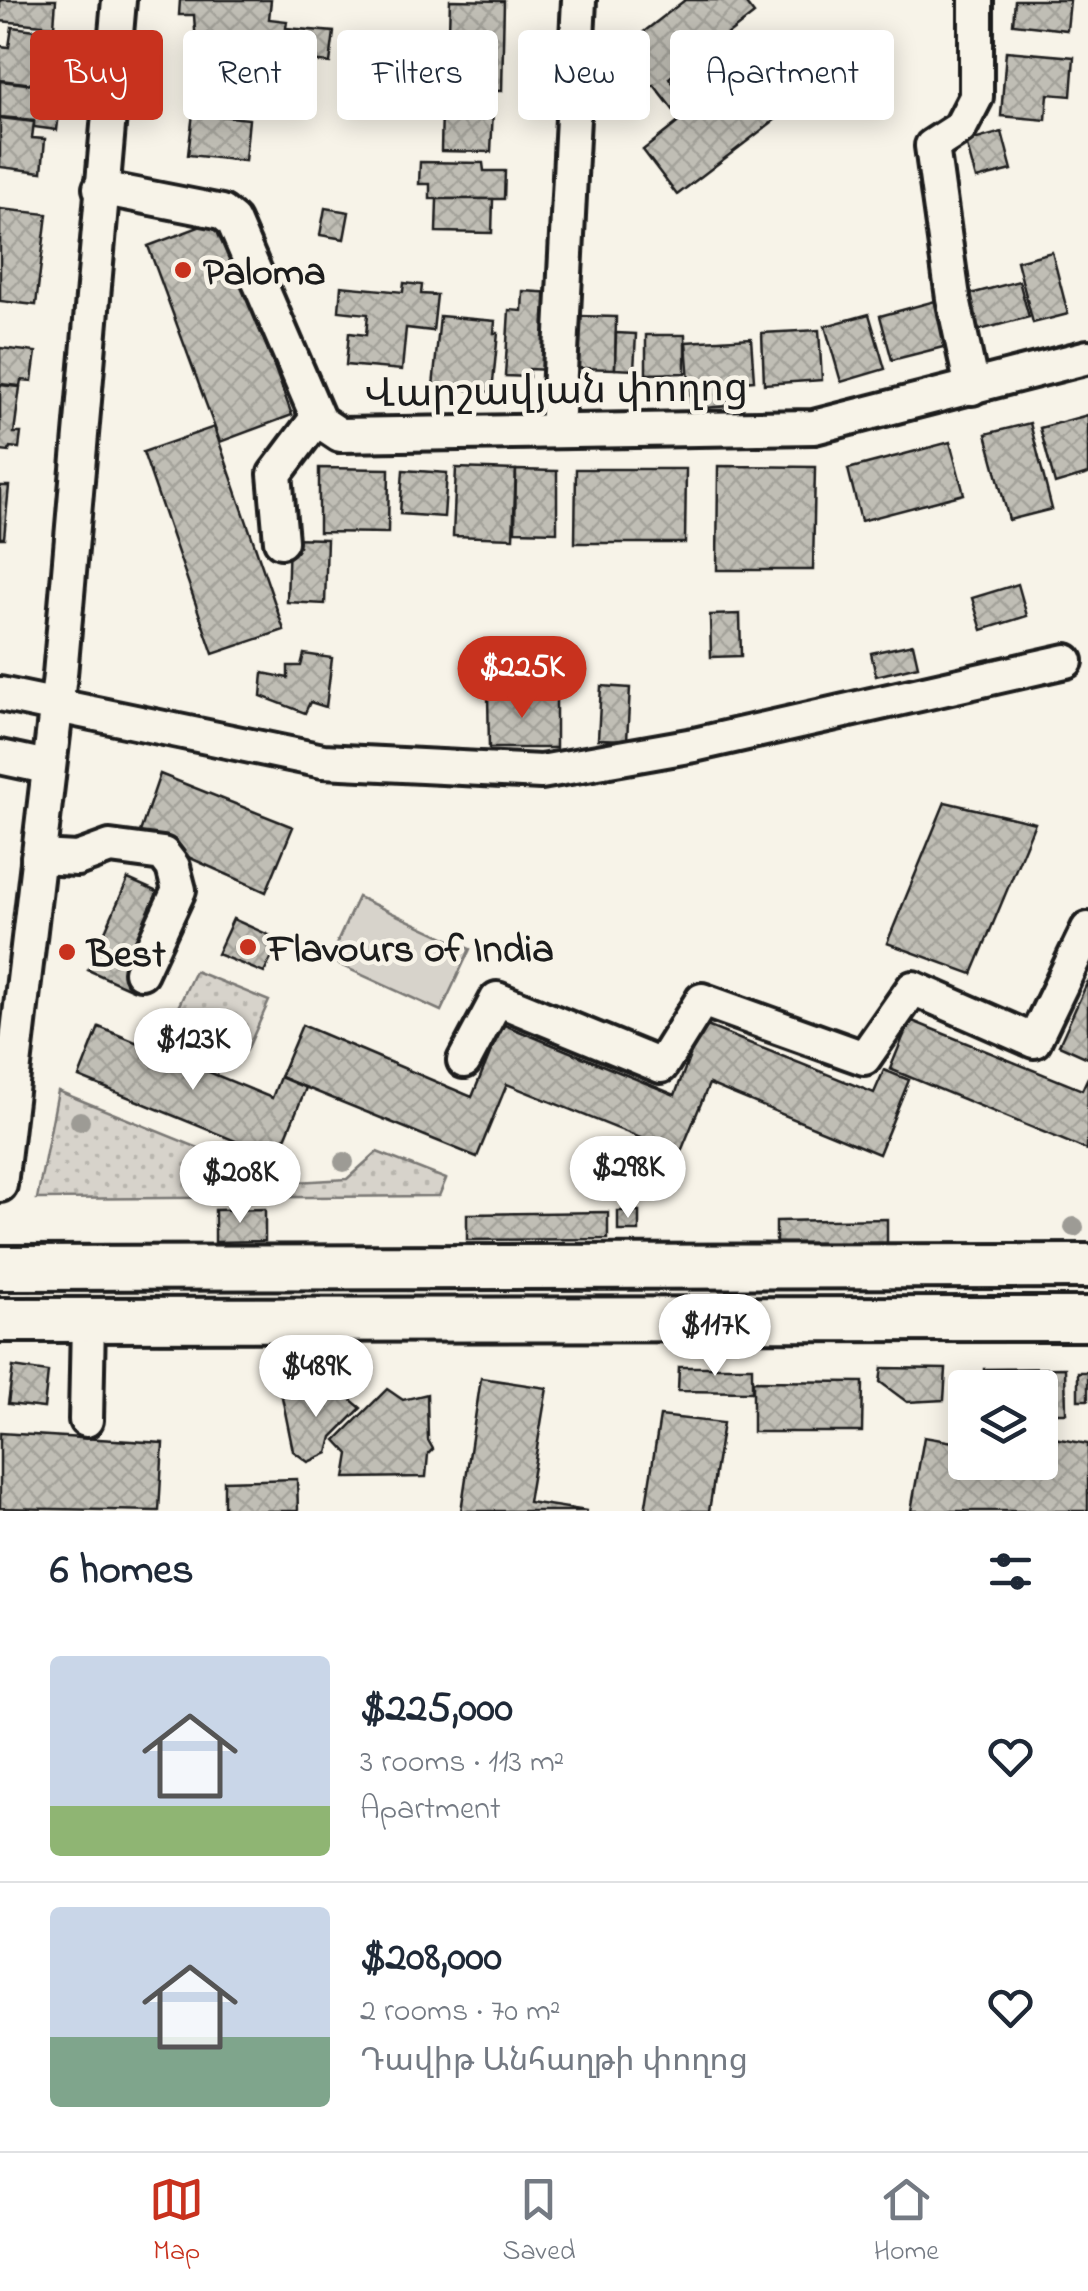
<!DOCTYPE html>
<meta charset="utf-8">
<style>
body{margin:0;font-family:"Indie Flower","Noto Sans Armenian",sans-serif;background:#f2f2f3;color:#1f2937;height:100vh;display:flex;flex-direction:column;font-size:38px;white-space:nowrap}
*{box-sizing:border-box;margin:0}
p{font-size:32px;color:#747a83}
.icon{flex:none;width:55px;height:55px;fill:none;stroke:currentColor;stroke-width:2;stroke-linecap:round;stroke-linejoin:round}
.map{position:relative;height:1511px;overflow:hidden}
.sheet{display:flex;flex-direction:column;background:#fff;flex:1}
.sheet>*{flex:none}
.banner{position:absolute;left:30px;top:30px;width:1030px;height:90px;display:flex;gap:20px}
.buttons{position:absolute;left:948px;top:1370px;display:grid;gap:20px}
.buttons a{display:grid;place-items:center;width:110px;height:110px;border-radius:10px;background:#fff;box-shadow:0 5px 25px #0003;font-size:50px}
.price{position:absolute;translate:-50% -85px;padding:0 22px;border-radius:35px;background:#fff;color:#222;font-size:32px;line-height:65px;filter:drop-shadow(0 2px 5px #0008)}
.price::after{content:'';position:absolute;left:50%;top:60px;width:30px;height:22px;margin-left:-15px;background:inherit;clip-path:polygon(0 0,100% 0,50% 100%)}
.price.selected{background:#c8321e;color:#fff}
ul{padding:0;list-style:none}
li{display:flex;align-items:center;gap:30px;height:250px;padding:0 50px}
li+li{border-top:2px solid #e0e1e3}
li span{display:grid;place-items:center;flex:none;width:280px;height:200px;border-radius:10px;color:#555}
li>.icon{margin-inline-start:auto}
span .icon{width:120px;height:120px;fill:#fffc;stroke-width:1}
li b{font-size:42px}
h2{display:flex;justify-content:space-between;align-items:center;height:120px;padding:0 50px;font-size:42px}
.tag{padding:0 35px;border-radius:10px;background:#fff;box-shadow:0 5px 25px #0003;font-size:35px;line-height:90px}
.tag.selected{background:#c8321e;color:#fff}
.menu{display:flex;justify-content:space-around;align-items:center;height:140px;border-top:2px solid #e0e1e3;background:#fff;font-size:28px;color:#747a83}
.menu a{display:grid;justify-items:center;gap:5px}
.menu .selected{color:#c8321e}
.map>svg:first-child{display:block}
</style>
<div class="map">
<svg width="1088" height="1511" viewBox="0 0 1088 1511">
<defs>
<pattern id="green-dots" width="8" height="8" patternUnits="userSpaceOnUse" patternTransform="scale(2.5)"><rect width="8" height="8" fill="#d7d3cb"/><path d="M2 2h.1M6 6h.1" fill="none" stroke="#b8b5ae" stroke-width="1.8" stroke-linecap="round"/></pattern>
<pattern id="building-cross-hatch" width="8" height="8" patternUnits="userSpaceOnUse" patternTransform="scale(2.5)"><rect width="8" height="8" fill="#c0beb5"/><path d="M0 0l8 8M0 8l8-8" fill="none" stroke="#a4a39b"/></pattern>
</defs>
<rect width="100%" height="100%" fill="#f7f3e8"/>
<filter id="ink" filterUnits="userSpaceOnUse"><feTurbulence type="fractalNoise" baseFrequency=".01" numOctaves="2"/><feDisplacementMap in="SourceGraphic" scale="20" xChannelSelector="R" yChannelSelector="G"/><feConvolveMatrix kernelMatrix="1 2 1 2 8 2 1 2 1" color-interpolation-filters="sRGB"/></filter>
<g filter="url(#ink)">
<g fill="url(#green-dots)" stroke="#7a7874" stroke-width="2.5">
<polygon points="195,971 269,1001 247,1050 174,1016"/>
<polygon points="58,1091 263,1174 263,1184 347,1179 377,1152 446,1179 439,1196 37,1199"/>
</g>
<polygon fill="#d7d3cb" stroke="#7a7874" stroke-width="2.5" points="358,897 470,949 441,1011 329,960"/>
<g fill="url(#building-cross-hatch)" stroke="#1c1c1c" stroke-width="2.5" fill-rule="evenodd">
<polygon points="0,0 56,0 54,26 0,21"/>
<polygon points="180,0 271,0 269,19 287,21 286,28 334,32 330,63 285,59 286,54 196,45 194,15 179,15"/>
<polygon points="450,0 504,1 502,91 447,90"/>
<path d="M685,0h58l11,14 -32,25 22,29 33,-25 37,47 -137,105 -34,-45 38,-30 -27,-35 -32,24 -29,-38zM704,50l24,32 -35,27 -24,-31z"/>
<polygon points="1015,0 1070,0 1067,30 1013,24"/>
<polygon points="12,27 52,32 51,47 64,49 59,87 0,80 0,46 9,47"/>
<polygon points="203,48 285,56 281,91 194,83 197,58 201,59"/>
<polygon points="1006,51 1074,57 1071,96 1048,94 1046,120 1001,116"/>
<polygon points="0,81 62,88 57,130 34,127 34,120 0,117"/>
<polygon points="196,86 230,89 228,114 193,110"/>
<polygon points="442,108 493,109 491,152 441,151"/>
<polygon points="193,113 249,119 245,161 188,155"/>
<polygon points="0,118 34,122 32,138 45,139 42,172 0,167"/>
<polygon points="1002,132 1012,170 976,179 966,142"/>
<polygon points="420,162 483,163 484,171 505,171 504,199 430,199 430,184 419,184"/>
<polygon points="437,199 493,199 492,233 436,232"/>
<polygon points="325,208 349,212 344,239 320,235"/>
<polygon points="0,209 47,214 36,305 0,301"/>
<polygon points="220,219 292,415 220,442 148,246"/>
<polygon points="1052,252 1068,314 1033,323 1017,261"/>
<polygon points="1019,281 1029,317 976,331 967,295"/>
<polygon points="404,283 422,285 421,294 437,295 433,331 406,328 402,370 346,365 349,333 366,335 368,314 339,311 341,286 403,292"/>
<polygon points="523,291 554,293 550,370 529,369 529,377 505,376 509,310 522,311"/>
<polygon points="935,301 947,346 892,360 880,316"/>
<polygon points="869,314 885,369 841,382 825,326"/>
<polygon points="440,316 495,321 494,333 498,333 492,392 433,387"/>
<polygon points="579,316 616,317 615,369 578,368"/>
<polygon points="819,330 822,380 764,384 762,333"/>
<polygon points="616,333 636,334 634,370 615,369"/>
<polygon points="646,335 685,335 685,373 646,374"/>
<polygon points="751,338 754,380 728,382 729,406 691,409 686,342"/>
<polygon points="0,348 36,352 32,381 21,380 20,386 0,384"/>
<polygon points="0,385 20,387 14,433 21,433 19,448 10,447 9,452 0,451"/>
<polygon points="1088,415 1088,474 1055,484 1040,428"/>
<polygon points="1030,423 1052,509 1009,520 986,434"/>
<polygon points="214,427 284,630 213,654 143,452"/>
<polygon points="950,442 964,494 861,521 848,469"/>
<polygon points="718,466 815,467 813,570 717,570"/>
<polygon points="319,468 389,469 388,533 319,532"/>
<polygon points="456,468 516,470 513,538 453,536"/>
<polygon points="576,469 686,469 685,543 575,543"/>
<polygon points="403,470 447,473 444,517 400,514"/>
<polygon points="516,470 557,471 557,532 515,531"/>
<polygon points="0,486 9,486 4,538 0,538"/>
<polygon points="289,538 327,539 325,604 287,602"/>
<polygon points="1018,584 1027,616 982,630 972,598"/>
<polygon points="740,614 741,656 711,657 710,615"/>
<polygon points="913,644 918,666 876,676 871,653"/>
<polygon points="304,654 332,658 326,707 310,702 305,713 261,696 263,673 288,678 288,666 301,666"/>
<polygon points="601,686 630,688 627,740 598,739"/>
<polygon points="488,694 556,694 556,748 489,748"/>
<polygon points="160,774 293,827 266,892 139,835"/>
<polygon points="945,802 1035,823 972,974 887,943"/>
<polygon points="128,879 173,899 133,990 88,970"/>
<polygon points="233,919 280,940 264,973 217,954"/>
<polygon points="1088,981 1088,1058 1059,1045"/>
<polygon points="910,1020 1082,1090 1088,1077 1087,1150 890,1069"/>
<polygon points="502,1024 675,1095 702,1024 874,1093 884,1070 909,1080 879,1154 709,1084 680,1154 507,1084 477,1157 280,1077 302,1025 472,1097"/>
<polygon points="99,1027 272,1098 280,1077 306,1088 277,1158 79,1077"/>
<polygon points="265,1209 265,1241 215,1242 215,1210"/>
<rect x="618" y="1211" width="21" height="20"/>
<polygon points="608,1212 608,1239 467,1240 467,1214"/>
<polygon points="887,1219 887,1243 776,1244 776,1221"/>
<polygon points="13,1367 48,1372 44,1408 8,1404"/>
<polygon points="679,1367 752,1367 752,1392 678,1391"/>
<polygon points="882,1368 946,1369 944,1400 907,1402 880,1382"/>
<polygon points="1065,1368 1066,1413 1040,1413 1040,1388 984,1387 984,1369"/>
<rect x="1078" y="1372" width="10" height="28"/>
<polygon points="481,1378 547,1388 528,1502 587,1511 461,1511"/>
<polygon points="753,1381 863,1382 862,1432 753,1432"/>
<polygon points="387,1389 403,1400 427,1394 428,1440 433,1449 428,1454 426,1477 345,1478 349,1454 336,1440"/>
<polygon points="281,1392 343,1393 361,1408 332,1437 328,1453 308,1462 293,1451"/>
<polygon points="660,1416 723,1423 709,1511 645,1511"/>
<polygon points="0,1433 163,1443 159,1511 0,1508"/>
<polygon points="924,1437 965,1444 965,1462 1040,1462 1048,1437 1088,1444 1088,1511 911,1511"/>
<polygon points="297,1479 298,1511 224,1511 224,1481"/>
</g>
<g fill="none" stroke-linecap="round" stroke-linejoin="round">
<g stroke="#1c1c1c" stroke-width="40">
<g id="minor">
<polyline points="100,188 222,212 233,221 319,421 340,435 814,427 1088,357"/>
<polyline points="972,388 953,298 932,146 960,128 976,97 976,0"/>
<polyline points="557,431 579,0"/>
<polyline points="281,541 275,474 317,418"/>
<polyline points="0,694 323,761 541,772 694,745 1066,661"/>
<polyline points="0,757 42,766"/>
<polyline points="38,857 77,859 110,847 163,854 173,867 179,890 141,972"/>
<polyline points="464,1061 497,999 661,1066 702,1000 864,1058 913,988 1034,1041 1088,929"/>
<polyline points="0,1185 60,675 119,0"/>
<polyline points="86,1420 88,1321"/>
</g>
</g>
<g stroke="#1c1c1c" stroke-width="50">
<g id="major">
<polyline points="0,1268 1088,1266"/>
<polyline points="0,1320 1088,1319"/>
</g>
</g>
<use href="#minor" stroke="#f7f3e8" stroke-width="32"/>
<use href="#major" stroke="#f7f3e8" stroke-width="42"/>
</g>
<g fill="#9d9b95">
<circle cx="80" cy="1121" r="10"/>
<circle cx="344" cy="1162" r="10"/>
<circle cx="1074" cy="1227" r="10"/>
</g>
</g>
<g fill="#c8321e" stroke="#f7f3e8" stroke-width="4">
<circle cx="183" cy="270" r="10"/>
<circle cx="248" cy="947" r="10"/>
<circle cx="67" cy="952" r="10"/>
</g>
<g text-anchor="middle" stroke-width="9" stroke-linejoin="round" paint-order="stroke">
<g font-size="40" font-weight="bold" fill="#1c1c1c" stroke="#f7f3e8" text-anchor="start">
<text x="203" y="284">Paloma</text>
<text x="268" y="961">Flavours of India</text>
<text x="87" y="966">Best</text>
</g>
<g font-size="40" fill="#1c1c1c" stroke="#f7f3e8">
<text transform="translate(556 389) rotate(-1)" y="14">Վարշավյան փողոց</text>
</g>
</g>
</svg>
<div class="buttons">
<a><svg class="icon" aria-label="layers" viewBox="0 0 24 24"><path d="M12 4l9 5-9 5-9-5zM3 14l9 5 9-5"/></svg></a>
</div>
<b class="price selected" style="left:522px;top:721px">$225K</b>
<b class="price" style="left:193px;top:1093px">$123K</b>
<b class="price" style="left:628px;top:1221px">$298K</b>
<b class="price" style="left:240px;top:1226px">$208K</b>
<b class="price" style="left:715px;top:1379px">$117K</b>
<b class="price" style="left:316px;top:1420px">$489K</b>
<div class="banner">
<a class="tag selected">Buy</a>
<a class="tag">Rent</a>
<a class="tag">Filters</a>
<a class="tag">New</a>
<a class="tag">Apartment</a>
</div>
</div>
<section class="sheet">
<h2>6 homes<svg class="icon" aria-label="filters" viewBox="0 0 24 24"><path d="M4 7h16M4 17h16"/><circle cx="9" cy="7" r="2"/><circle cx="15" cy="17" r="2"/></svg></h2>
<ul>
<li><span style="background:linear-gradient(#c9d6e8 75%,#8fb573 0)"><svg class="icon" aria-label="home" viewBox="0 0 24 24"><path d="M3 11l9-7 9 7M6 9v11h12V9"/></svg></span><div><b>$225,000</b><p>3 rooms · 113 m²</p><p>Apartment</p></div><svg class="icon" aria-label="heart" viewBox="0 0 24 24"><path d="M12 20l-8-8c-3-5 5-10 8-4 3-6 11-1 8 4z"/></svg></li>
<li><span style="background:linear-gradient(#c9d6e8 65%,#7fa58c 0)"><svg class="icon" aria-label="home" viewBox="0 0 24 24"><path d="M3 11l9-7 9 7M6 9v11h12V9"/></svg></span><div><b>$208,000</b><p>2 rooms · 70 m²</p><p>Դավիթ Անհաղթի փողոց</p></div><svg class="icon" aria-label="heart" viewBox="0 0 24 24"><path d="M12 20l-8-8c-3-5 5-10 8-4 3-6 11-1 8 4z"/></svg></li>
</ul>
</section>
<nav class="menu">
<a class="selected"><svg class="icon" aria-label="map" viewBox="0 0 24 24"><path d="M3 6l6-2 6 2 6-2v14l-6 2-6-2-6 2zM9 4v14M15 6v14"/></svg>Map</a>
<a><svg class="icon" aria-label="saved" viewBox="0 0 24 24"><path d="M7 4h10v16l-5-4-5 4z"/></svg>Saved</a>
<a><svg class="icon" aria-label="home" viewBox="0 0 24 24"><path d="M3 11l9-7 9 7M6 9v11h12V9"/></svg>Home</a>
</nav>
